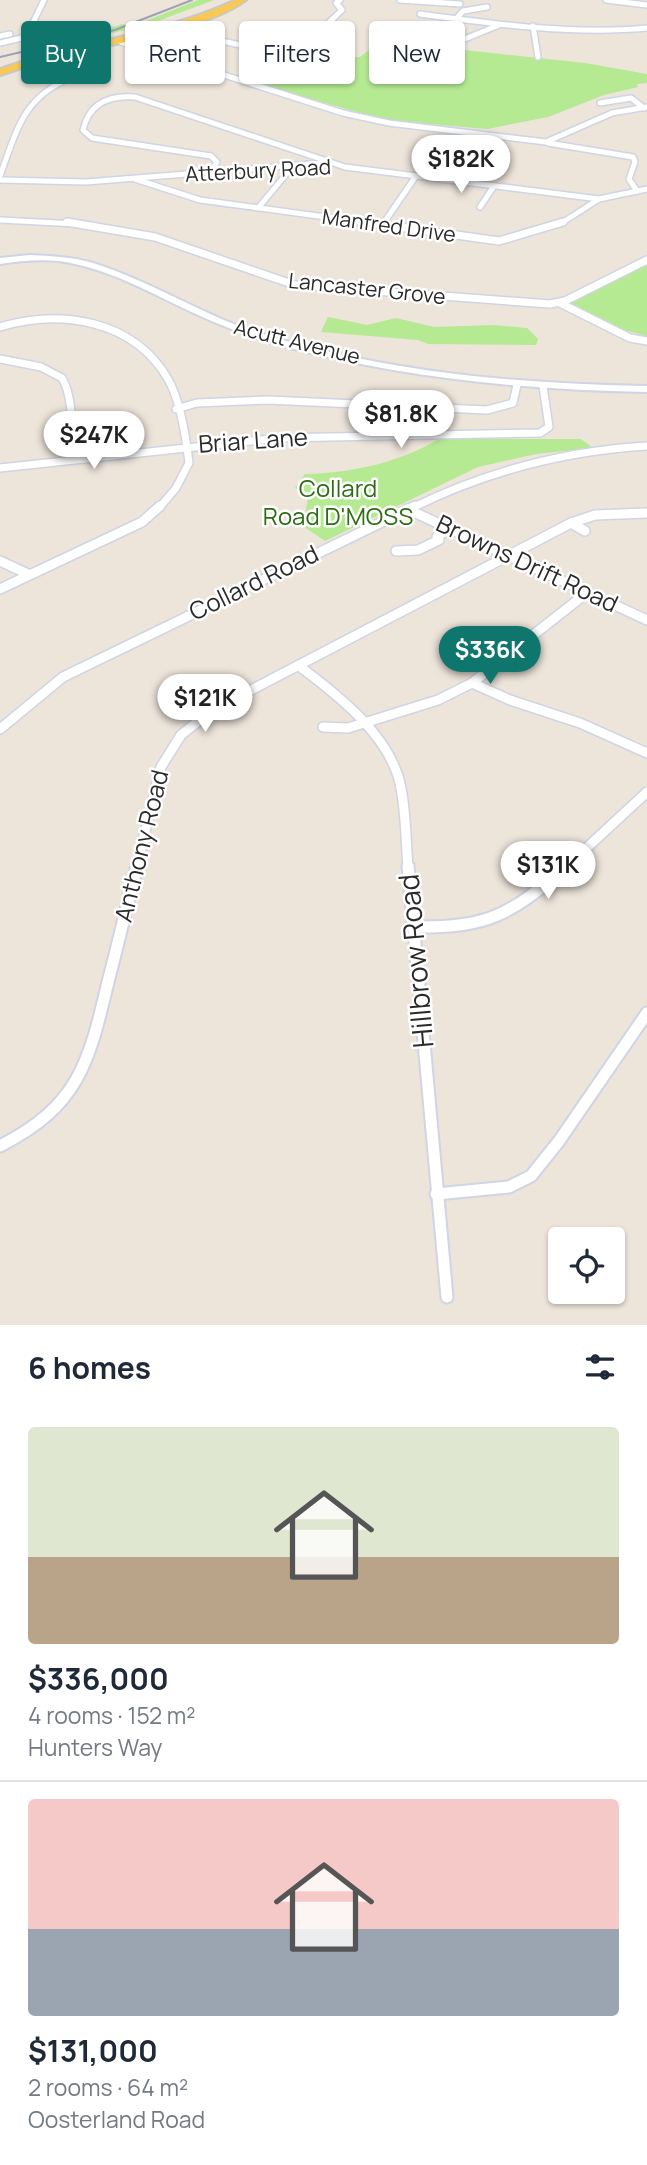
<!DOCTYPE html>
<meta charset="utf-8">
<style>
body{margin:0;font-family:Manrope,sans-serif;background:#f2f2f3;color:#1f2937;height:100vh;display:flex;flex-direction:column;font-size:26px;white-space:nowrap}
*{box-sizing:border-box;margin:0}
p{font-size:23px;color:#747a83}
.icon{flex:none;width:38px;height:38px;fill:none;stroke:currentColor;stroke-width:2;stroke-linecap:round;stroke-linejoin:round}
.map{position:relative;height:1325px;overflow:hidden}
.details{display:flex;flex-direction:column;background:#fff;flex:1}
.details>*{flex:none}
.banner{position:absolute;left:21px;top:21px;width:606px;height:63px;display:flex;gap:14px}
.tools{position:absolute;left:548px;top:1227px;display:grid;gap:14px}
.tools a{display:grid;place-items:center;width:77px;height:77px;border-radius:7px;background:#fff;box-shadow:0 2px 5px #0004;font-size:35px}
.price{position:absolute;translate:-50% -60px;padding:0 16px;border-radius:24px;background:#fff;color:#222;font-size:23px;line-height:46px;filter:drop-shadow(0 2px 4px #0008)}
.price::after{content:'';position:absolute;left:50%;top:42px;width:21px;height:16px;margin-left:-10px;background:inherit;clip-path:polygon(0 0,100% 0,50% 100%)}
.price.current{background:#0f766e;color:#fff}
ul{padding:0;list-style:none}
li{display:grid;align-content:center;gap:14px;height:371px;padding:0 28px}
li+li{border-top:2px solid #e0e1e3}
li span{display:grid;place-items:center;height:217px;border-radius:7px;color:#555}
li>.icon{margin-inline-start:auto}
span .icon{width:126px;height:126px;fill:#fffc;stroke-width:1}
li b{font-size:30px}
h2{display:flex;justify-content:space-between;align-items:center;height:84px;padding:0 28px;font-size:30px}
.chip{padding:0 24px;border-radius:7px;background:#fff;box-shadow:0 2px 5px #0004;font-size:24px;line-height:63px}
.chip.current{background:#0f766e;color:#fff}
.map>svg:first-child{display:block}
</style>
<div class="map">
<svg width="647" height="1325" viewBox="0 0 647 1325">
<rect width="100%" height="100%" fill="#ede4da"/>
<g fill="#b5e992">
<polygon points="198,0 214,0 147,25 74,42 68,40 123,24 133,26"/>
<polygon points="381,41 585,63 647,74 647,83 637,84 638,87 604,95 548,117 487,129 384,120 263,85 273,67 317,58 360,57"/>
<polygon points="647,262 647,336 609,326 566,304"/>
<polygon points="328,317 367,325 396,318 434,327 495,325 527,328 538,339 536,345 428,344 418,340 321,332"/>
<path d="M439,439h142l12,9 -57,6 -58,13 -153,74 -22,-15 6,-33 -14,-5 10,-14c46,-1 94,-11 134,-35z"/>
</g>
<g fill="none" stroke-linecap="round" stroke-linejoin="round">
<g stroke="#cfd5e4" stroke-width="8">
<g id="street-far3">
<polyline points="44,0 30,29 46,44"/>
<polyline points="400,0 460,4"/>
<polyline points="606,0 647,5"/>
<path d="M420,14c74,10 152,21 227,14"/>
<polyline points="456,19 463,11 487,7"/>
<polyline points="533,26 538,57"/>
<polyline points="38,27 61,34"/>
<polyline points="324,27 342,10 336,3 340,0"/>
<polyline points="171,30 287,55"/>
<polyline points="41,33 54,43"/>
<polyline points="0,36 10,34"/>
<polyline points="121,42 343,113 389,123 546,142 612,113 647,107"/>
<polyline points="0,43 39,34"/>
<polyline points="455,43 499,25"/>
<polyline points="256,49 275,35 275,30"/>
<polyline points="600,103 631,98 644,108"/>
<polyline points="548,143 633,157 635,162 629,179 637,191"/>
<path d="M211,172l6,-10 -6,-6 -119,-18 -9,-8c6,-27 26,-35 52,-33l210,70 254,32"/>
<path d="M0,176c17,-47 24,-82 76,-100"/>
<polyline points="135,179 200,200 377,224"/>
<polyline points="0,180 86,182 324,163"/>
<polyline points="480,207 494,186"/>
<polyline points="258,208 293,166"/>
<polyline points="0,220 77,224"/>
<polyline points="383,224 416,176"/>
<polyline points="560,224 599,199 647,189"/>
</g>
</g>
<g stroke="#cfd5e4" stroke-width="10">
<g id="street-far2">
<polyline points="67,222 155,237 295,285 550,304 565,301 647,260"/>
<polyline points="364,222 499,241 563,222"/>
<polyline points="382,225 384,222"/>
<polyline points="560,303 630,338 647,341"/>
<path d="M0,327c60,-18 133,-8 168,52 13,23 18,58 21,84l-13,25 -17,20"/>
<path d="M0,359l41,8 21,11c15,25 3,64 29,78"/>
<polyline points="176,409 197,403 268,400 487,410 513,403 517,385"/>
<polyline points="0,468 279,438 540,433 549,427 543,386"/>
<path d="M412,508c75,-37 151,-57 235,-62"/>
</g>
</g>
<g stroke="#cfd5e4" stroke-width="12">
<g id="street-far1">
<polyline points="407,509 647,620"/>
<polyline points="571,523 585,531"/>
<polyline points="396,551 418,550 439,540 437,537 450,528"/>
<polyline points="0,561 28,574"/>
<polyline points="0,589 142,522 160,506"/>
<path d="M299,666c39,29 93,71 102,122 5,26 5,54 7,80"/>
<polyline points="208,680 233,699"/>
<polyline points="472,683 510,700 580,723 647,753"/>
<polyline points="323,727 348,728 438,700 472,683 588,592"/>
<polyline points="0,729 63,677 415,506"/>
<polyline points="136,868 161,767 181,735 211,711 571,523 595,515 647,513"/>
<polyline points="565,868 647,792"/>
</g>
</g>
<g stroke="#cfd5e4" stroke-width="15">
<g id="street">
<polyline points="408,866 447,1297"/>
<path d="M413,927c76,1 97,-12 154,-61"/>
<path d="M0,1146c79,-40 89,-84 108,-164 10,-38 19,-77 29,-116"/>
<polyline points="436,1194 509,1187 531,1176 559,1141 647,1013"/>
</g>
</g>
<g stroke="#cfd5e4" stroke-width="4">
<path id="secondary" d="M30,255c22,1 43,2 63,8 58,18 109,52 166,70 125,39 258,51 388,53v6c-125,-2 -251,-15 -372,-48 -27,-8 -53,-18 -79,-30 -44,-20 -89,-47 -138,-53 -20,-2 -38,0 -58,3v-6z"/>
</g>
<g stroke="#c8c8c8" stroke-width="4">
<path id="primary" d="M236,0h10c-41,30 -129,43 -179,54 -23,6 -45,14 -67,21v-6c78,-27 161,-34 236,-69z"/>
</g>
<use href="#street-far3" stroke="#fff" stroke-width="5"/>
<use href="#street-far2" stroke="#fff" stroke-width="7"/>
<use href="#street-far1" stroke="#fff" stroke-width="9"/>
<use href="#street" stroke="#fff" stroke-width="11"/>
<use href="#secondary" fill="#fff" fill-rule="evenodd"/>
<use href="#primary" fill="#fcc950" fill-rule="evenodd"/>
<polyline stroke="#9da2b6" stroke-width="2" points="0,57 115,30 192,0"/>
</g>
<g text-anchor="middle" stroke-width="5" stroke-linejoin="round" paint-order="stroke">
<g font-size="21" fill="#2a2a2a" stroke="#fff">
<text transform="translate(258 171) rotate(-3)" y="7">Atterbury Road</text>
<text transform="translate(389 226) rotate(8)" y="7">Manfred Drive</text>
<text transform="translate(367 289) rotate(6)" y="7">Lancaster Grove</text>
<text transform="translate(297 342) rotate(14)" y="7">Acutt Avenue</text>
</g>
<g font-size="24" fill="#2a2a2a" stroke="#fff">
<text transform="translate(253 441) rotate(-4)" y="8">Briar Lane</text>
<text transform="translate(527 564) rotate(25)" y="8">Browns Drift Road</text>
<text transform="translate(254 583) rotate(-26)" y="8">Collard Road</text>
<text transform="translate(142 846) rotate(-76)" y="8">Anthony Road</text>
</g>
<g font-size="24" fill="#2c6d14" stroke="#fff">
<text x="338" y="497">Collard<tspan x="338" dy="28">Road D'MOSS</tspan></text>
</g>
<g font-size="28" fill="#2a2a2a" stroke="#fff">
<text transform="translate(416 961) rotate(-95)" y="10">Hillbrow Road</text>
</g>
</g>
</svg>
<div class="tools">
<a><svg class="icon" aria-label="locate" viewBox="0 0 24 24"><circle cx="12" cy="12" r="6"/><path d="M12 2v4M12 18v4M2 12h4M18 12h4"/></svg></a>
</div>
<b class="price" style="left:461px;top:195px">$182K</b>
<b class="price" style="left:401px;top:450px">$81.8K</b>
<b class="price" style="left:94px;top:471px">$247K</b>
<b class="price current" style="left:490px;top:686px">$336K</b>
<b class="price" style="left:205px;top:734px">$121K</b>
<b class="price" style="left:548px;top:901px">$131K</b>
<div class="banner">
<a class="chip current">Buy</a>
<a class="chip">Rent</a>
<a class="chip">Filters</a>
<a class="chip">New</a>
</div>
</div>
<section class="details">
<h2>6 homes<svg class="icon" aria-label="filters" viewBox="0 0 24 24"><path d="M4 7h16M4 17h16"/><circle cx="9" cy="7" r="2"/><circle cx="15" cy="17" r="2"/></svg></h2>
<ul>
<li><span style="background:linear-gradient(#dfe7d0 60%,#b9a48a 0)"><svg class="icon" aria-label="home" viewBox="0 0 24 24"><path d="M3 11l9-7 9 7M6 9v11h12V9"/></svg></span><div><b>$336,000</b><p>4 rooms · 152 m²</p><p>Hunters Way</p></div></li>
<li><span style="background:linear-gradient(#f6c9c9 60%,#9aa5b1 0)"><svg class="icon" aria-label="home" viewBox="0 0 24 24"><path d="M3 11l9-7 9 7M6 9v11h12V9"/></svg></span><div><b>$131,000</b><p>2 rooms · 64 m²</p><p>Oosterland Road</p></div></li>
</ul>
</section>
